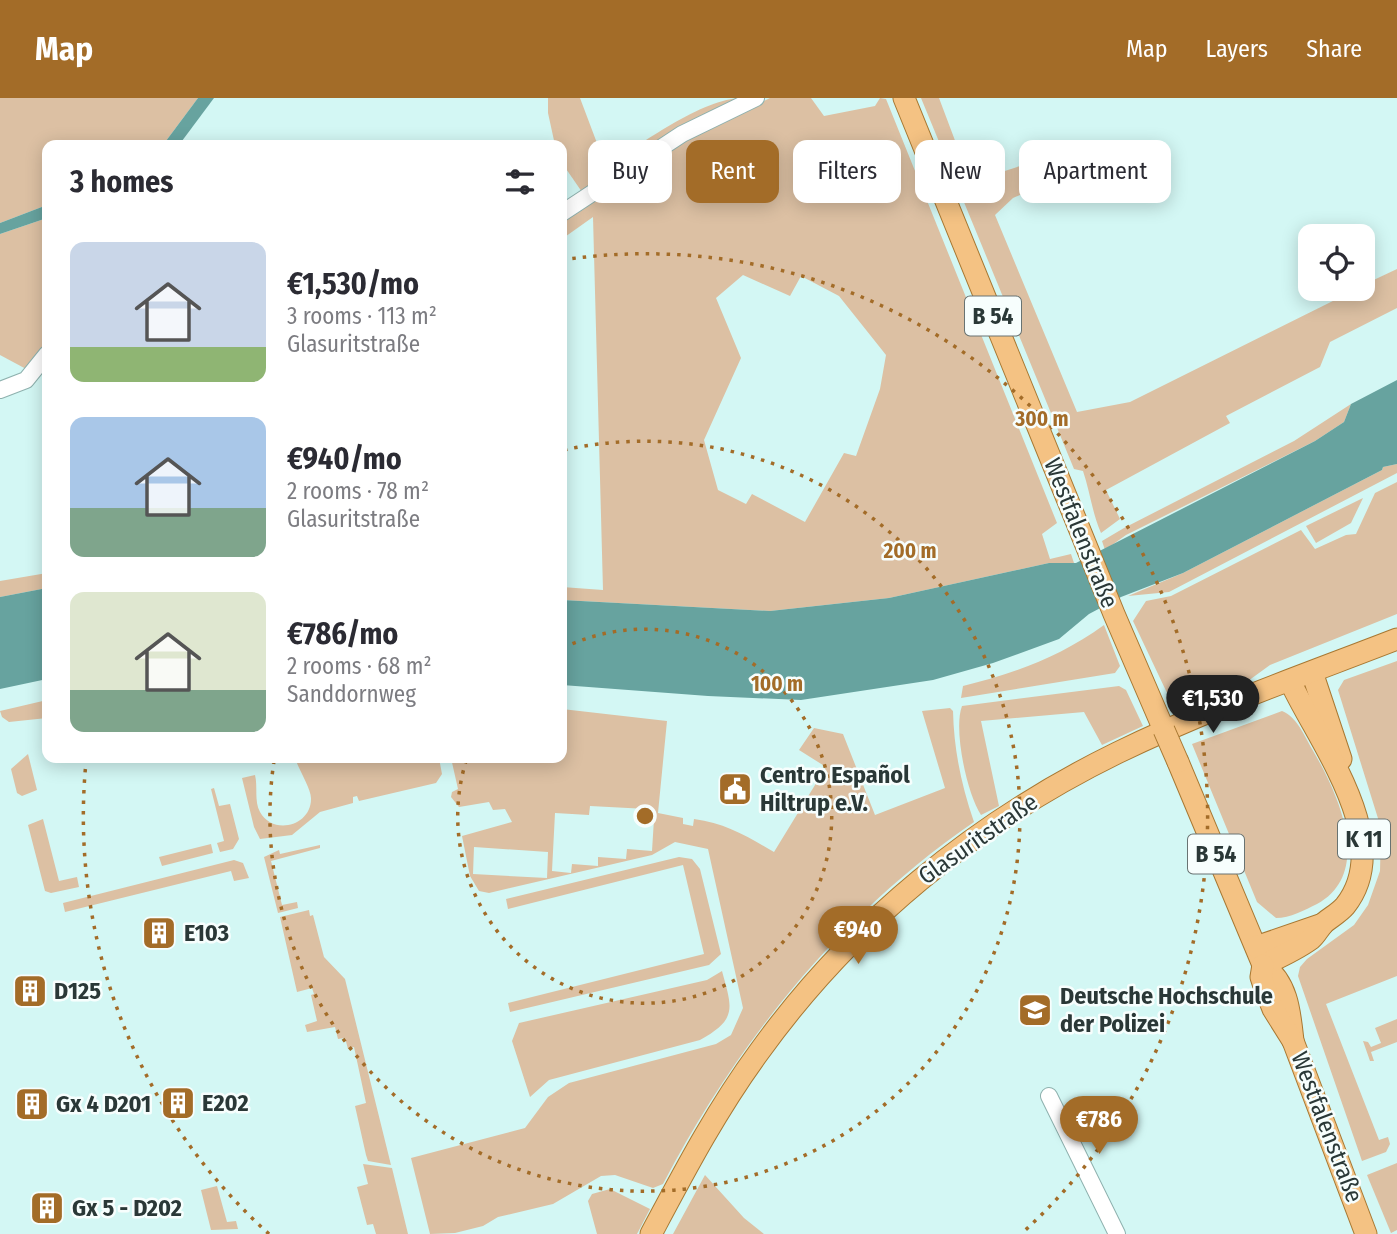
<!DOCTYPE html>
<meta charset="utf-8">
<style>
body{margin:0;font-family:"Fira Sans Condensed",sans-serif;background:#f2f2f3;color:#2b2b33;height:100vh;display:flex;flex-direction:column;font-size:26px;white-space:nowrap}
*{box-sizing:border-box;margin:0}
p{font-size:23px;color:#7c7c81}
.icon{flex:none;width:38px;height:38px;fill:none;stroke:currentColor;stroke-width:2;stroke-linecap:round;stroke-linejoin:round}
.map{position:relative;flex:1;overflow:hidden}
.side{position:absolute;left:42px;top:42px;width:525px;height:623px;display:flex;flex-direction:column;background:#fff;border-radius:14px;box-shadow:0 4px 18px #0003}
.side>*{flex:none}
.hud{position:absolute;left:588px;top:42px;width:665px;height:63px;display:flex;gap:14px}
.buttons{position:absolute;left:1298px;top:126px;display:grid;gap:14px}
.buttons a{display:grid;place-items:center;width:77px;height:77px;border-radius:14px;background:#fff;box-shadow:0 4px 18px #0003;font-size:35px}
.price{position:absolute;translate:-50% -60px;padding:0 16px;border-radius:24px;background:#a36c28;color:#fff;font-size:23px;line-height:46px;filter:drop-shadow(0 2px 4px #0008)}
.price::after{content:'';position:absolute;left:50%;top:42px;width:21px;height:16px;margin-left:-10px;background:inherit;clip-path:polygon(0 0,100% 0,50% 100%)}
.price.current{background:#222;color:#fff}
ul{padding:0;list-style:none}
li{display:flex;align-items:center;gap:21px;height:175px;padding:0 28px}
li span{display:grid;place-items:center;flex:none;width:196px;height:140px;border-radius:14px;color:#555}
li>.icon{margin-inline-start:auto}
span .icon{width:84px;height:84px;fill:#fffc;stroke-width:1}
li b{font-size:30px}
h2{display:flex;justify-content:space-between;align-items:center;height:84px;padding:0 28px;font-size:30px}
.pill{padding:0 24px;border-radius:14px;background:#fff;box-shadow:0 4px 18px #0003;font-size:24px;line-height:63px}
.pill.current{background:#a36c28;color:#fff}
header{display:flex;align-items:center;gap:42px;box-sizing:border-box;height:98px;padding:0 35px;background:#a36c28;color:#fff}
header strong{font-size:33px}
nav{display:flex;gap:38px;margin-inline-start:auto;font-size:24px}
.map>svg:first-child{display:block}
</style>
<header>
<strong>Map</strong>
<nav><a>Map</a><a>Layers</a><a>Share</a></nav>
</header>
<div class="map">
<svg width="1397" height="1136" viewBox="0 0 1397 1136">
<rect width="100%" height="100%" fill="#d3f7f4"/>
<g fill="#dcc0a3" fill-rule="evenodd">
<polygon points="0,0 198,0 163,47 47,47 47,107 0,125"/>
<path d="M548,0h32l26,69c33,-22 97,-69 136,-69l-160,94 -20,-29v-18h-7l-7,-32z"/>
<path d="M770,0h41l13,18 51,-10 5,-8 6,1 171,424 -15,11 8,25 21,-5 3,9h-25l-160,35 -119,13 -208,-11v-13l41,3 -10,-373 -31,22v-22l110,-70zM743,177l47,21 11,-20 38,20 47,59 -6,34 -24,67 -12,-3 -39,69 -53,-28 -6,10 -28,-14 -14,-50 37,-82 -25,-60z"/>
<path d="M921,0h18l29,77 15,3 77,-25 5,11 -20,20 -32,14 -18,17 82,197 53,-10 227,-113h6v-4l34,-16v39l-67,34 -10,25 -94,49 4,7 -124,67 14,29 -19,14c-9,-21 -11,-41 -18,-62l-9,-2z"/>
<polygon points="47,120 47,249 28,272 0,257 0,136"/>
<polygon points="1351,306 1344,324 1315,343 1126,437 1105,452 1102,443 1124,430 1294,343"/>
<polygon points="1397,366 1397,375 1169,494 1128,498 1183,475 1382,372 1383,369"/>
<polygon points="1397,384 1397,516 1270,567 1248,583 1176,614 1133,523 1146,503 1171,498 1301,432 1315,451 1346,437 1356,436 1375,395"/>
<polygon points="1363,400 1351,425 1316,445 1306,428"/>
<polygon points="47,475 47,490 0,499 0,483"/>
<path d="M1104,527l16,41 -5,7 -154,25 2,-12c52,-13 97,-29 141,-61z"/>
<polygon points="1397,563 1397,878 1326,906 1379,1042 1388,1039 1390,1046 1386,1054 1362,1063 1298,878 1300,869 1307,861 1354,827 1368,807 1380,773 1381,730 1338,592 1344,582"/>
<path d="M1119,588l7,4 17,36 -41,19 -18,-33 -103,9 18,85 -18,9c-14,-21 -28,-86 -19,-109z"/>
<polygon points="47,602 47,620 9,624 2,619 0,613"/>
<path d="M950,610l3,3c1,39 8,73 21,111 -133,91 -237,220 -311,362l-10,4 -38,-13 -14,1 -48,28 -55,13 -15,9 -28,7 -25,1 -19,-76 114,-30 23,-31 21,-14 147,-39 15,-9 12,-27 -35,-159 -33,-7 -23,13 -163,38 -10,-2 -9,-15 -8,-40 50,-14 -7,-13 -12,1 -4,-8 -30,5 -8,-10 1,-5 6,-3 -7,-31h111v-49l105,12 -9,92 25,5v6l10,2 1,-7c32,4 54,18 80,33l52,-85 -27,-17 15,-22 29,6 32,81 70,-27 -23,-77zM590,708l57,3v9l7,1 -2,32 -25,-2 -1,10 -28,-2v9l-26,-2 -1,9 -19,-2 3,-58 34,2zM474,749l74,5 -1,26 -74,-4z"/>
<path d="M1282,613c15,6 22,24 30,38 25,42 63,123 5,155 -12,6 -27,14 -41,14l-19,-16 -65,-158z"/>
<polygon points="28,656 37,692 22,698 17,695 11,671"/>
<path d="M295,660h144l3,16 -6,9 -77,18 -2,-5 -4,1v6l-33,9 -28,23 -32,4 -6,-12 -12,-49 13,-3c3,12 -1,26 5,37 13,24 52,14 51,-14 0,-9 -12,-28 -16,-40z"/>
<polygon points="214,690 219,708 230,706 239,741 233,751 220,754 217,745 224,743 211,691"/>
<polygon points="43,721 59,783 77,779 79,789 51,795 45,793 28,727"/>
<polygon points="211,746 213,755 162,768 159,759"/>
<polygon points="320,747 320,750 271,763 282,807 297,804 298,810 278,815 264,759 279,752 280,756"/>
<polygon points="679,759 692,761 700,771 721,856 709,867 510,914 508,905 704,856 683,767 508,811 506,801"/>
<polygon points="234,762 243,765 249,780 234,783 231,773 65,814 63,805"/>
<polygon points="309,812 310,818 313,817 324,859 345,881 391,1067 368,1063 366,1057 355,1008 366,1005 354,949 348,951 345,940 338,941 335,929 307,934 305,927 317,923 311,897 314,896 312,890 297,894 280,819"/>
<path d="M722,873c10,37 16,48 -22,69l-151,40 -19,17 -18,-56 7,-18 188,-43z"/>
<polygon points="1397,921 1397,944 1371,954 1374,963 1370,963 1363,943 1368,944 1371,949 1381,945 1375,930"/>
<polygon points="1397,1065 1397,1132 1391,1135 1367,1077"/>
<polygon points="363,1066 392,1070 408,1136 376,1136 373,1126 367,1127 357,1089 368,1086"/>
<polygon points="705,1077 744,1120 764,1136 673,1136"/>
<polygon points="217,1088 227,1124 236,1123 238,1131 211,1132 201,1092"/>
<polygon points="610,1091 650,1111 637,1136 597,1136 588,1103 592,1096"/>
</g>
<g fill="#67a39f">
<polygon points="198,0 214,0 179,47 163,47"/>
<polygon points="47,107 47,120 0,136 0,125"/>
<polygon points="1397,282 1397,366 1383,369 1382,372 1183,475 1121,499 1089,516 1059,541 993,565 933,582 801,602 708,598 562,587 562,502 770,513 889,500 1049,465 1076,465 1315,343 1344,324 1351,306"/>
<polygon points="47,490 47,581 0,591 0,499"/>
</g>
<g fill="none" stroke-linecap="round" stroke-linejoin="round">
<g stroke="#8eb1ae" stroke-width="18">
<g id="minor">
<polyline points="562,115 682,36 756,0"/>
<polyline points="0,292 26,282 47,256"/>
<polyline points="1049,998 1117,1136"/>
</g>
</g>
<g stroke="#a87832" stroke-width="23">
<g id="major">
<polyline points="904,0 1114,516 1164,632"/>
<polyline points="1312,574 1341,661"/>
<path d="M1178,664l85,203c25,18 27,48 30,76"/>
<polyline points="1256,849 1323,826"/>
<path d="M1263,867c17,-8 33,-15 48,-26 5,-4 8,-11 13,-16 7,-6 15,-10 21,-17 52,-65 -27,-164 -55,-225"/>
<polyline points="1263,867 1261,879 1264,888 1273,911 1293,943 1366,1136"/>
<path d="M651,1136c33,-62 66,-125 108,-182 92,-128 217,-230 358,-299 90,-44 187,-78 280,-114"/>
</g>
</g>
<use href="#minor" stroke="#fff" stroke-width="16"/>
<use href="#major" stroke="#f4c283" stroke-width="21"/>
<g stroke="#a87832" stroke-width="23" stroke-linecap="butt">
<polyline id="major-bridge" points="1164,632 1178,664"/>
</g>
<use href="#major-bridge" stroke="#f4c283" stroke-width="21"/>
</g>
<g fill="none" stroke="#a36c28" stroke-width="3.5" stroke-dasharray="3.5 7">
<path d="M563 550A187 187 0 1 1 467 660"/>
<path d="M564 352A375 375 0 1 1 274 663"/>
<path d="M269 1136A562 562 0 0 1 86 664M562 162A562 562 0 0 1 1021 1136"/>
</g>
<defs>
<g id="civic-square" transform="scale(1.75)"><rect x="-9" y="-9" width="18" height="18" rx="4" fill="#a36c28" stroke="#f7fefd"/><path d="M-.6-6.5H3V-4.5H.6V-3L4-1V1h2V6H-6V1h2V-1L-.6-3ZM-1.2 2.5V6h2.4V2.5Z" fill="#fff"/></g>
<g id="building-square" transform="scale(1.75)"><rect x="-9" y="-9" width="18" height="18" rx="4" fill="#a36c28" stroke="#f7fefd"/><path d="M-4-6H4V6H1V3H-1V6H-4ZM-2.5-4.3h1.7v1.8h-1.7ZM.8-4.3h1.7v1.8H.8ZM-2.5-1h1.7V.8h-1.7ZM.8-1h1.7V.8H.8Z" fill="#fff"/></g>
<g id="university-square" transform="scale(1.75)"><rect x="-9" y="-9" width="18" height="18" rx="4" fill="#a36c28" stroke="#f7fefd"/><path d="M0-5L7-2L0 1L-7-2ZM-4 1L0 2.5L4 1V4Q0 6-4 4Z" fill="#fff"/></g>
</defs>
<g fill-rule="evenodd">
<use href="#civic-square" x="735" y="691"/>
<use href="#building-square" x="159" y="835"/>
<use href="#building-square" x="30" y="893"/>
<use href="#university-square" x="1035" y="912"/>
<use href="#building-square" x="178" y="1005"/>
<use href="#building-square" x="32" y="1006"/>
<use href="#building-square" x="47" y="1110"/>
</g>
<g text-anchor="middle" stroke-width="5" stroke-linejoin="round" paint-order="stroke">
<g fill="#f7fefd" stroke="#687372" stroke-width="2">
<rect x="965" y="198.5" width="56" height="39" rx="5"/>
<rect x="1338" y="721.5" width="52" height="39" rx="5"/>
<rect x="1188" y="736.5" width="56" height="39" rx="5"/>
</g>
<g font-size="23" font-weight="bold" fill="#2a3837">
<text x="993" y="226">B 54</text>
<text x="1364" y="749">K 11</text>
<text x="1216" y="764">B 54</text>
</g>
<g font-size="24" fill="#2a3837" stroke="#f7fefd">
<text transform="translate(1081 435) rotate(68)" y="8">Westfalenstraße</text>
<text transform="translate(978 741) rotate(-35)" y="8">Glasuritstraße</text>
<text transform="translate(1327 1029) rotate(69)" y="8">Westfalenstraße</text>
</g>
<g font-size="24" font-weight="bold" fill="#2a3837" stroke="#f7fefd" text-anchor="start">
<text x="760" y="685">Centro Español<tspan x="760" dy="28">Hiltrup e.V.</tspan></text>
<text x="184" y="843">E103</text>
<text x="54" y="901">D125</text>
<text x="1060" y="906">Deutsche Hochschule<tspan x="1060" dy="28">der Polizei</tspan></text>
<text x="202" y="1013">E202</text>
<text x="56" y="1014">Gx 4 D201</text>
<text x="72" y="1118">Gx 5 - D202</text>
</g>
</g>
<circle cx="645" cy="718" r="10" fill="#a36c28" stroke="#f7fefd" stroke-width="3.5"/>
<g font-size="21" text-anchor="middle" font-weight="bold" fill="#a36c28" stroke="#f7fefd" stroke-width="5" stroke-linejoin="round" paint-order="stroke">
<text x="1042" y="328">300 m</text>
<text x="910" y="460">200 m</text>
<text x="777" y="593">100 m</text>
</g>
</svg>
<div class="buttons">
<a><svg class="icon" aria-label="locate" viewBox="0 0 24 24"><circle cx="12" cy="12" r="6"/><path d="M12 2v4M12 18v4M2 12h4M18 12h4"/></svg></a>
</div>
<b class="price current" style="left:1213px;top:637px">€1,530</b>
<b class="price" style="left:858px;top:868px">€940</b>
<b class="price" style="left:1099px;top:1058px">€786</b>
<div class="hud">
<a class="pill">Buy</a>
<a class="pill current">Rent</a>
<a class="pill">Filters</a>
<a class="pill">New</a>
<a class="pill">Apartment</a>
</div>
<section class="side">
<h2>3 homes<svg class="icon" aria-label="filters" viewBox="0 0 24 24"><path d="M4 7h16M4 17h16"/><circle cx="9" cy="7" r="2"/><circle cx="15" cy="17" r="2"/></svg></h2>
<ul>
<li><span style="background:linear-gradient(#c9d6e8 75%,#8fb573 0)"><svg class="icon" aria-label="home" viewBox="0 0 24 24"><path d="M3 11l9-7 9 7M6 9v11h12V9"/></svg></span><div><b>€1,530/mo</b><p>3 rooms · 113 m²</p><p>Glasuritstraße</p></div></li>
<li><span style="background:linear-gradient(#a9c7e8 65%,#7fa58c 0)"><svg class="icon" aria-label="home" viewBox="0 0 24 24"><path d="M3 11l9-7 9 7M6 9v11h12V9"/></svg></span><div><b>€940/mo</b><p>2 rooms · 78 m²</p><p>Glasuritstraße</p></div></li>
<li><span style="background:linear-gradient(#dfe7d0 70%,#7fa58c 0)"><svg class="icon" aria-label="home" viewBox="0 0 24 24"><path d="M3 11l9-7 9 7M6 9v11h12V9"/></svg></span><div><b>€786/mo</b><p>2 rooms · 68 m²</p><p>Sanddornweg</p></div></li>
</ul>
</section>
</div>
